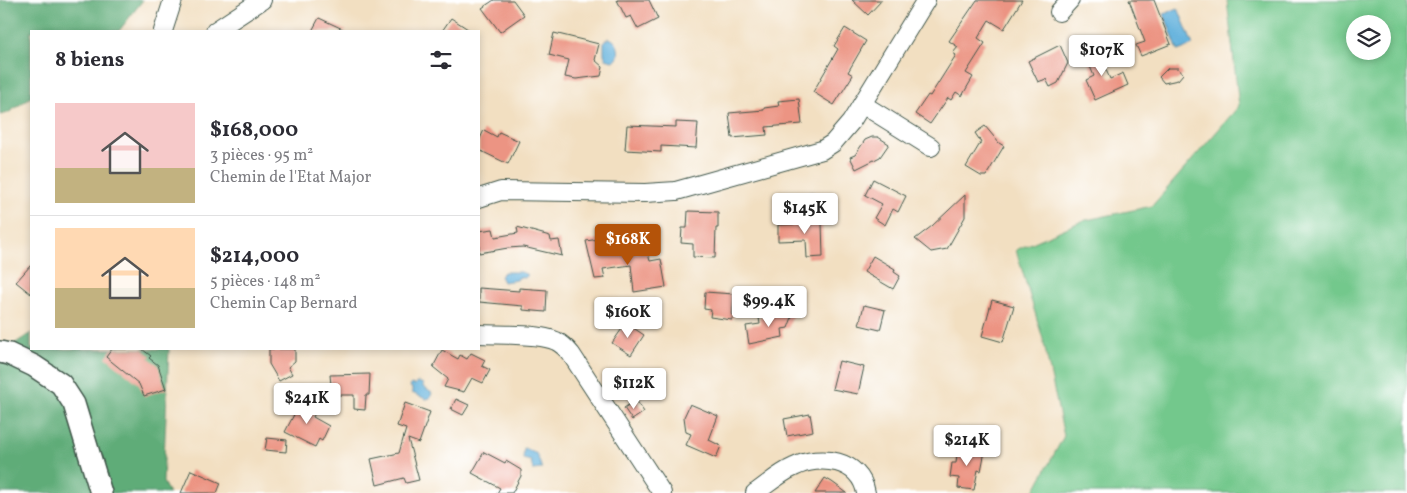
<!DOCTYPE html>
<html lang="fr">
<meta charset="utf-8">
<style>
body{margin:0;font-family:Vollkorn,serif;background:#f7f7f7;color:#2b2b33;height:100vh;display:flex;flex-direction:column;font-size:19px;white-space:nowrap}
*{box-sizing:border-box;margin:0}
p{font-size:16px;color:#7c7c81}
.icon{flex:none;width:28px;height:28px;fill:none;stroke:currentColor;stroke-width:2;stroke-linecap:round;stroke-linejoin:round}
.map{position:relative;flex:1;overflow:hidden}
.details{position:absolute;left:30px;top:30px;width:450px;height:320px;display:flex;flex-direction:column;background:#fff;border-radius:0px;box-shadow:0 2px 8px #0003}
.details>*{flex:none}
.controls{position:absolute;left:1346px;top:15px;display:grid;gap:10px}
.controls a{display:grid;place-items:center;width:45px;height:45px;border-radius:50%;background:#fff;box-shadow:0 2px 8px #0003;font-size:25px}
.price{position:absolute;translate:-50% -42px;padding:0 11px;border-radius:5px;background:#fff;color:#222;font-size:16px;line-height:32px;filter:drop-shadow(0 1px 2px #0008)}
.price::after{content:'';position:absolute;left:50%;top:30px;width:15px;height:11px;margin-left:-8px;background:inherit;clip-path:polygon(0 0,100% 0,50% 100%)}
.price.selected{background:#b45309;color:#fff}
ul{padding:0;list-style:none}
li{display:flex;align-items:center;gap:15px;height:125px;padding:0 25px}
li+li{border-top:1px solid #e1e1e2}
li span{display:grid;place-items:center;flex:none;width:140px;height:100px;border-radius:0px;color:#555}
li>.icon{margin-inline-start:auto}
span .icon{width:60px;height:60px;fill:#fffc;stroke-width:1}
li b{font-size:21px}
h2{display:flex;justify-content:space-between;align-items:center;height:60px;padding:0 25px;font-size:21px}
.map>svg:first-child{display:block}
</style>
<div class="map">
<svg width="1407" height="493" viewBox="0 0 1407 493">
<rect width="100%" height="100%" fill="#fff"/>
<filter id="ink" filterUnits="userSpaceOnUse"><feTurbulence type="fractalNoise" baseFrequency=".02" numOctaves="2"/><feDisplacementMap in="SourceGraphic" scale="10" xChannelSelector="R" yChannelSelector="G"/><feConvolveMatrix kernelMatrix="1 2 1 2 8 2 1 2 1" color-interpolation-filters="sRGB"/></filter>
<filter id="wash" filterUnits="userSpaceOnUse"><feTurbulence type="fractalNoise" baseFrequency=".0096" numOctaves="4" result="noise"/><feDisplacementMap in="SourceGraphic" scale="20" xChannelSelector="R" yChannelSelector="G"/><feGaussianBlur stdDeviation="1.12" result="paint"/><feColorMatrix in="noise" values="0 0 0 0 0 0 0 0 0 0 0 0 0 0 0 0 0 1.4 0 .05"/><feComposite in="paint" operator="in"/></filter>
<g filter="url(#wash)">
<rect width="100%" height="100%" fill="#f2dfc1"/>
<path fill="#73c88c" stroke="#498260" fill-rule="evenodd" d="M1227,0h180v493h-374l31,-57 -21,-97 -27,-89 66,-29 70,-15 87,-100zM1355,24h27v27h-27z"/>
<g fill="#5eac78" stroke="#3e7456">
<polygon points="0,0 143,0 119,31 31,31 31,97 8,113 0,115"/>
<polygon points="31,333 31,349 169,349 163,482 169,493 0,493 0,353"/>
</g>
<g fill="#62b1dc" stroke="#407788">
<polygon points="1178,8 1193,45 1178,51 1164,14"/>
<path d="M608,38c9,1 13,13 9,21l-5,2 -6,-2 -2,-5v-12z"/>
<polygon points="812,192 816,195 814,201 796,205 795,195"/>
<polygon points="621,235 623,244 605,247 603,238"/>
<polygon points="504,272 521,272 528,275 525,278 519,277 517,280 503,282 500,276"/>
<polygon points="418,382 423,384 423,387 432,393 430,398 426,399 412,393 412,388 410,387 411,384 414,385"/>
<polygon points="524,448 537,454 542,469 533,470 531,461 523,459"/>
</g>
<g id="blocks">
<g fill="#ec9483">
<polygon points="494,0 513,0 524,15 500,32 482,8"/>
<polygon points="617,0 649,0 658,19 638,29 631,16 626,18"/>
<polygon points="852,0 882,0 868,15"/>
<polygon points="977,0 1022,0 1004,29 989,20 978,38 985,43 966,73 973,77 962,96 956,92 951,100 948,98 930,124 915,114 928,95 930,96 956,55 953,53 958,47 949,41"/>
<polygon points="1129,0 1154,0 1171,44 1141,56 1136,45 1145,42"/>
<polygon points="319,18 347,31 312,31"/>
<polygon points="451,18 471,31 442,31"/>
<polygon points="845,28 866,41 848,72 853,75 834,105 813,92 838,49 834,46"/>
<polygon points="554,33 599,44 595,60 603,67 601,76 576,79 565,77 569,60 549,55"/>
<polygon points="1060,45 1068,63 1058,83 1050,87 1046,79 1038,82 1028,61"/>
<polygon points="1096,47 1110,79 1123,73 1128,85 1095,100 1086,80 1094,76 1084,52"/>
<polygon points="1168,68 1178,68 1183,74 1178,80 1164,83 1159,77"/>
<polygon points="799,99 802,124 766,127 767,135 732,138 729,113 764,110 764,108 779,106 778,101"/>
<polygon points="676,122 698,123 696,148 661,146 661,152 625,150 627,125 676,127"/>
<polygon points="985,126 999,143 1004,146 986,176 981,176 966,167 981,142 975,133"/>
<polygon points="484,130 497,137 499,132 519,141 508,164 479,150 479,141"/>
<polygon points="872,137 878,137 889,144 880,157 856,169 850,157 855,155 865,140"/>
<polygon points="873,179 906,196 898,212 893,209 885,225 874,218 882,204 865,195"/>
<polygon points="965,195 965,217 947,249 931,252 915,239 932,226"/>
<polygon points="688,211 718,212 718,228 716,228 715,258 693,257 693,244 681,243 682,228 687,228"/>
<polygon points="798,217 814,217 814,223 822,223 823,257 807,258 806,240 778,241 778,225 798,224"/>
<polygon points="517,227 550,236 551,241 559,240 562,256 523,247 508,248 479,253 479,231 493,229 495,237 518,233"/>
<polygon points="599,239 601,252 633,247 634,253 647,250 650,261 661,259 666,287 634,292 631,265 603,269 605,278 595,279 586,241"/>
<polygon points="873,256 895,269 894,272 900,276 893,289 864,272"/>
<polygon points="31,265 31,294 16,282"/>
<polygon points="479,288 519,291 519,288 547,290 546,312 523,310 523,306 479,302"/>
<polygon points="705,292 734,294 732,320 710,317 711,310 704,309"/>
<polygon points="992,300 1014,306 1003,342 982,336"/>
<polygon points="864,305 885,310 880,330 859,325"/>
<polygon points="794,312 788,328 782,329 783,337 749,344 746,326 760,324 759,318"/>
<polygon points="626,323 644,335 631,355 612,343"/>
<polygon points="112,349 142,349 151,356 149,358 158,365 166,389 144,396 139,384 106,357"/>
<polygon points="269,349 295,349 295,361 288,367 292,374 279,381 269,364"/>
<polygon points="442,350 458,359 460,355 467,359 471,353 485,360 482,366 490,370 483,383 472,378 464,392 444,387 448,379 433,367"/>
<polygon points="839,361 864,367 858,394 832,389"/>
<polygon points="370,374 369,395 366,395 365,410 354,409 354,395 332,395 330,375"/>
<polygon points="456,399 469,405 463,415 451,409"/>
<polygon points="636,400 644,412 632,420 624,408"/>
<polygon points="301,401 317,409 313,417 329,426 322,441 319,439 315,447 285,432"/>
<polygon points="405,403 430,412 419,443 408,439 419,480 406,483 404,478 377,485 371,459 399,453 406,429 397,426"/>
<polygon points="690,404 718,416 709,440 721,446 716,458 686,445 691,434 686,432 684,417"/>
<polygon points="810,414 813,431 787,436 784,419"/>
<polygon points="267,438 287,440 286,452 265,450"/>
<polygon points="958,446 985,451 981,471 978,470 974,490 958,488 959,478 950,477 952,463 956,463"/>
<polygon points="484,452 505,463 506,461 521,470 521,476 512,493 497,493 500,488 472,473"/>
<polygon points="191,470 221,483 217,493 181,493"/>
<polygon points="825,478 832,482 847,493 815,493"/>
</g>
</g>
</g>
<g filter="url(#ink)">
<use href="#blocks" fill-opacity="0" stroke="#3f5549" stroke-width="1"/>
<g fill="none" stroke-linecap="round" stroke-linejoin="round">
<g stroke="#3f5549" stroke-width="20">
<g id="minor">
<polyline points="1059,12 1070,0"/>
<polyline points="163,31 173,0"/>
<polyline points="215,31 262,0"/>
<polyline points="862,104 931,147"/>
<polyline points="479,198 501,191 645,193 676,191 822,150 833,143 851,122 926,0"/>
<path d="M479,334c20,1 60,-1 77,7 6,3 11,8 15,13l91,139"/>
<path d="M755,493c13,-9 25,-20 39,-26 26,-13 66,-8 72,26"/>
</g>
</g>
<g stroke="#3f5549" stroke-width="24">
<polyline id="tertiary" points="0,352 9,354 34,366 61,384 74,404 101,493"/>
</g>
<use href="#minor" stroke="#fff" stroke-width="18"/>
<use href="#tertiary" stroke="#fff" stroke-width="21"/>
</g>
</g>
</svg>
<div class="controls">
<a><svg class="icon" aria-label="layers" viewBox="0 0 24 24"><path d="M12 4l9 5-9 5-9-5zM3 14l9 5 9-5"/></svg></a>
</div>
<b class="price" style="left:1102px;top:77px">$107K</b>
<b class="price" style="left:805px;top:235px">$145K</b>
<b class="price selected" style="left:628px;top:266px">$168K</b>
<b class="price" style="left:769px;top:328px">$99.4K</b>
<b class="price" style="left:628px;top:339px">$160K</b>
<b class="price" style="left:634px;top:410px">$112K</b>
<b class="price" style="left:307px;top:425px">$241K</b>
<b class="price" style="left:967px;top:467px">$214K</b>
<section class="details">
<h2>8 biens<svg class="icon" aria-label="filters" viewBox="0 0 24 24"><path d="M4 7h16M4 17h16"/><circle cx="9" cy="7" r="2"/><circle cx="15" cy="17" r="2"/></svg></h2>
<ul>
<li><span style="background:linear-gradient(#f6c9c9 65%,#c2b280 0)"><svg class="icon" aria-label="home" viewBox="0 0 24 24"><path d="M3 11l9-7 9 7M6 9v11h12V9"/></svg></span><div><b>$168,000</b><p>3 pièces · 95 m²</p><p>Chemin de l'Etat Major</p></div></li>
<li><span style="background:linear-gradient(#ffd9b3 60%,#c2b280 0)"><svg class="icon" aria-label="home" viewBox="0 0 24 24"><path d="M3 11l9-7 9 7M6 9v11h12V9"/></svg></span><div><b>$214,000</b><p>5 pièces · 148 m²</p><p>Chemin Cap Bernard</p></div></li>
</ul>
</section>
</div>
